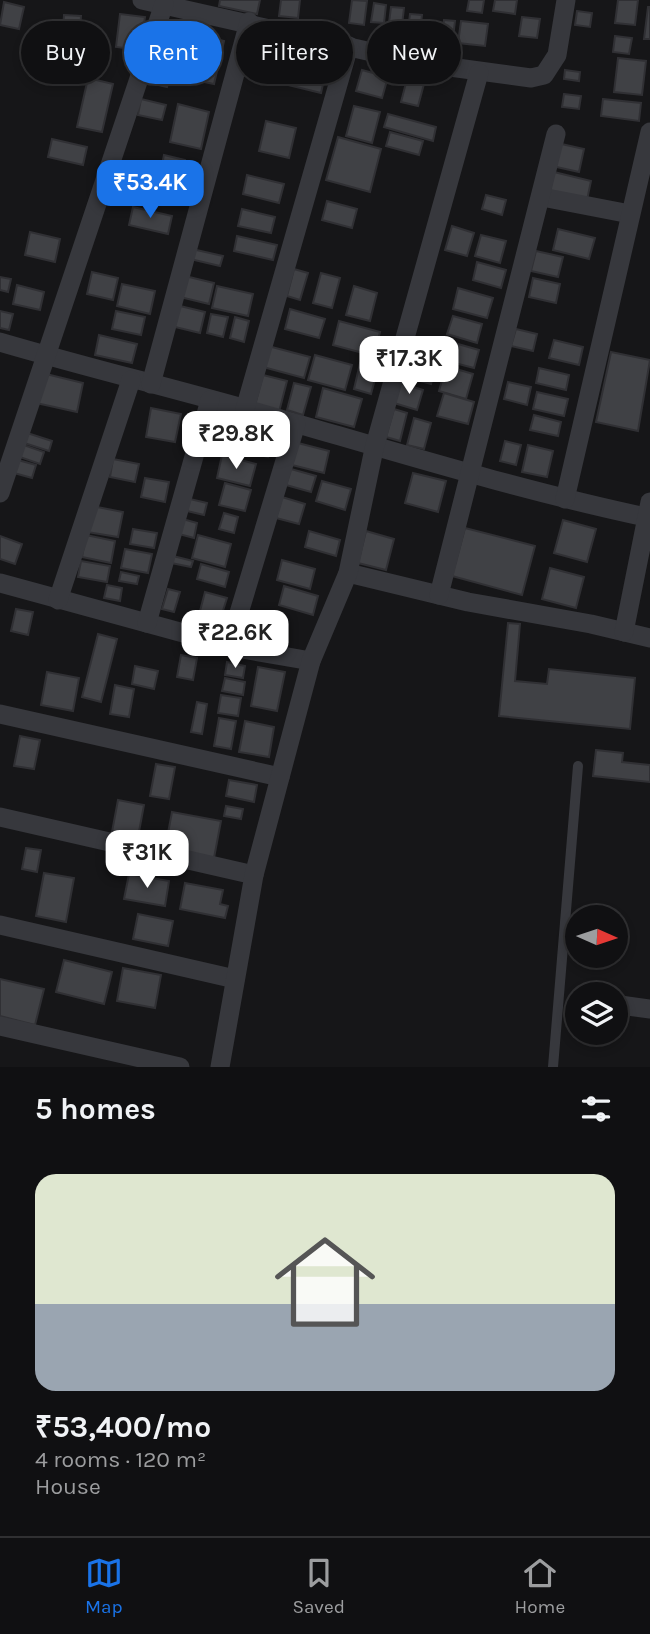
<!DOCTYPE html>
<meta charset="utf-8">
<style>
body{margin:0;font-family:Karla,sans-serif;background:#1e1e20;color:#f1f3f6;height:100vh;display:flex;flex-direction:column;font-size:26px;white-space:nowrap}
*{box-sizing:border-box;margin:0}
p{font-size:23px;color:#9c9d9f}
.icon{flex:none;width:38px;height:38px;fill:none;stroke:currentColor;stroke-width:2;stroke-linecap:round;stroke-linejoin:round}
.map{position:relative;height:1067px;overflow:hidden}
.drawer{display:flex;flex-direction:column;background:#101012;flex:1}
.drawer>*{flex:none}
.hud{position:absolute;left:21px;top:21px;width:609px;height:63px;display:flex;gap:14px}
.needle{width:46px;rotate:93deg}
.controls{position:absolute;left:565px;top:905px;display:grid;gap:14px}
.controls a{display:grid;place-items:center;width:63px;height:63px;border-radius:50%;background:#101012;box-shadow:0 4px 10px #0003,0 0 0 2px #303032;font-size:35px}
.price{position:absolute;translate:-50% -60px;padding:0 16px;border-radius:14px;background:#fff;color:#222;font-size:23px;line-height:46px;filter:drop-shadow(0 2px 4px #0008)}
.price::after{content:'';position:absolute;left:50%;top:42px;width:21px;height:16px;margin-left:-10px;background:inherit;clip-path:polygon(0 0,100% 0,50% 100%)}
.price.active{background:#1a73e8;color:#fff}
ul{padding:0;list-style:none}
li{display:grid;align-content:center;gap:14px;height:371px;padding:0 35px}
li span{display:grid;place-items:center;height:217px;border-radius:21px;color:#555}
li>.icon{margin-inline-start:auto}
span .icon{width:126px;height:126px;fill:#fffc;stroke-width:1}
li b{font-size:30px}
h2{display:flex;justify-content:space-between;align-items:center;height:84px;padding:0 35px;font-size:30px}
.pill{padding:0 24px;border-radius:32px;background:#101012;box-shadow:0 4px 10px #0003,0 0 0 2px #303032;font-size:24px;line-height:63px}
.pill.active{background:#1a73e8;color:#fff}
.tabs{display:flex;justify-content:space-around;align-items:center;height:98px;border-top:2px solid #303032;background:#101012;font-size:19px;color:#9c9d9f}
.tabs a{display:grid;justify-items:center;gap:4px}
.tabs .active{color:#1a73e8}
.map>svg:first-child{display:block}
</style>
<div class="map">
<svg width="650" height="1067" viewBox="0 0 650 1067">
<rect width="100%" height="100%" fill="#161618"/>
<g fill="#404145" stroke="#303034" stroke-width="2">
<polygon points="220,0 260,0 257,14 219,6"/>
<polygon points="281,0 300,0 298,18 279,16"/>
<polygon points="352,0 367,1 364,25 349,23"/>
<polygon points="469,0 484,0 482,13 467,11"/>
<polygon points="495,0 517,0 515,14 493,11"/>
<polygon points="618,0 638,0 635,25 615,23"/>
<polygon points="4,2 24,7 19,29 0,25"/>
<polygon points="374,3 386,5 384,23 371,22"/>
<polygon points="391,7 404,8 402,25 389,23"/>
<polygon points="648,7 650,7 650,39 644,39"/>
<polygon points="577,11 592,13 590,27 575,25"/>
<polygon points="120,14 145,17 140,50 116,47"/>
<polygon points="410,14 422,15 418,47 406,46"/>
<polygon points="64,15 81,16 79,43 62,43"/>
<polygon points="522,17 540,19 537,38 519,36"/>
<polygon points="444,20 455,21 451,54 440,52"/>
<polygon points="461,21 488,24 485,46 458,43"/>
<polygon points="195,34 224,41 214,84 185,78"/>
<polygon points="615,36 632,38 629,54 613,52"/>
<polygon points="292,49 329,58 321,93 284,84"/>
<polygon points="618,58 646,61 642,95 614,92"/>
<polygon points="150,65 171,69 167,87 146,82"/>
<polygon points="362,70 388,77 382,98 356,91"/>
<polygon points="565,70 580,72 579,81 564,79"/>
<polygon points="88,78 113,84 102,132 77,127"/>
<polygon points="407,79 424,84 418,106 401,102"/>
<polygon points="564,94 581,96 579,109 562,107"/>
<polygon points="141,99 166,105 162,120 138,115"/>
<polygon points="603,99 641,103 639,121 601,116"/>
<polygon points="178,104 209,112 201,149 170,142"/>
<polygon points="354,106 380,112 372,143 346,136"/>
<polygon points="388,114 436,127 433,141 384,127"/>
<polygon points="266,121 296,128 289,158 259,151"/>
<polygon points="390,132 423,141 419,155 386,146"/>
<polygon points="338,137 381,149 370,192 326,180"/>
<polygon points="52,139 87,147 83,165 48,157"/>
<polygon points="557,143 584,149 579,172 552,166"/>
<polygon points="164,155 185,160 181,179 160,174"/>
<polygon points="116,170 147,177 142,198 110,191"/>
<polygon points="554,172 591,181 587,200 550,191"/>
<polygon points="247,175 284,184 279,203 243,194"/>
<polygon points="486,195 506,200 502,215 482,209"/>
<polygon points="327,201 357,209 352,228 322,220"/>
<polygon points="133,207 172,216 168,234 129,225"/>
<polygon points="242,209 275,217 271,233 238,226"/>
<polygon points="452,226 474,233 467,256 445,250"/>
<polygon points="558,229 595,238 589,259 553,250"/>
<polygon points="30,232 60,239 55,262 25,255"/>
<polygon points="481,235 506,241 500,263 475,256"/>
<polygon points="237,236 277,245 273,260 234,251"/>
<polygon points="192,249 223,256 220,266 190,259"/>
<polygon points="536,251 563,257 558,277 531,271"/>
<polygon points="477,262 506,270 501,288 473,280"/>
<polygon points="294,269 308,273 300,300 287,296"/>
<polygon points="92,272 118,278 113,300 87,294"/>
<polygon points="321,273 340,278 332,308 313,303"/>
<polygon points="185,276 214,283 209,304 180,297"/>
<polygon points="0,277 11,279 8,292 0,290"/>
<polygon points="533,278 560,284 556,303 529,297"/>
<polygon points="122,284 155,291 150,314 117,306"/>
<polygon points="17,285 44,292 40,310 13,304"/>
<polygon points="217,286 253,294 248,316 212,308"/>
<polygon points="354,286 377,293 370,321 346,315"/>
<polygon points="458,288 493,298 487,318 453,309"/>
<polygon points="176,305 205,312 200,333 171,326"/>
<polygon points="290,309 325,319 319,338 285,329"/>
<polygon points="0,311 13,314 9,330 0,328"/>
<polygon points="116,311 145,317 141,335 112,329"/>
<polygon points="211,314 228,317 223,337 207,333"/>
<polygon points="453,316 482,324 477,343 447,334"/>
<polygon points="235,317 249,321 244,342 230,338"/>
<polygon points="339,321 380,332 374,356 333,345"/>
<polygon points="516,329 537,334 533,351 511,346"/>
<polygon points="99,335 137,344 132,363 95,355"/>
<polygon points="444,340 479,350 474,368 439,359"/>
<polygon points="554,340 583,347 579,365 549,358"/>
<polygon points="268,346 310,357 304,378 263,367"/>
<polygon points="611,352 650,360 638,431 596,422"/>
<polygon points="315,355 352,365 345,390 308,380"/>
<polygon points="409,356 436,364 431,384 403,376"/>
<polygon points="360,363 378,368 371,394 354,389"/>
<polygon points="446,366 473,374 466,399 439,391"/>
<polygon points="539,368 569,375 566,390 536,383"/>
<polygon points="42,373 83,383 77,412 36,403"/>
<polygon points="263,375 287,381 279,412 255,405"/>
<polygon points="508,382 531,387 527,405 504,399"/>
<polygon points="294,383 311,387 303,415 287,410"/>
<polygon points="400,383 423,390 417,410 394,403"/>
<polygon points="323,388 362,399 354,427 316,417"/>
<polygon points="537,392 568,399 564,416 533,409"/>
<polygon points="444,393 474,402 468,424 437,416"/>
<polygon points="151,408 181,414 175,442 146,437"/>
<polygon points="394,409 407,413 400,441 386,437"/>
<polygon points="534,415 561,422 558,436 530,430"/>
<polygon points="414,418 431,423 424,449 407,445"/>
<polygon points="251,428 273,434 268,457 245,451"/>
<polygon points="21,431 52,441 49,451 18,441"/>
<polygon points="505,441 521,445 516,465 500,461"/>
<polygon points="18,443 44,452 40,464 14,455"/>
<polygon points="298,443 329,451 324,473 292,465"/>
<polygon points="528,445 553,451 547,477 522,472"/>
<polygon points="222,455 256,464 250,486 217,478"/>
<polygon points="113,459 139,464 135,482 110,477"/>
<polygon points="18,460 36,465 32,478 14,473"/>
<polygon points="291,469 316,476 311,492 286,485"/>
<polygon points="413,473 446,481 438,512 405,503"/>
<polygon points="145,478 169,482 165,502 141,497"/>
<polygon points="322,481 351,489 345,510 316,501"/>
<polygon points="225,483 251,490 245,511 219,505"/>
<polygon points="282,497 305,504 299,524 276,518"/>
<polygon points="190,499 207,503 204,515 187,511"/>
<polygon points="92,506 123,512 118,537 87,532"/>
<polygon points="224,513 238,517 234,533 219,529"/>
<polygon points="179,518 197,523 194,538 175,533"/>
<polygon points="563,520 596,529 587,562 554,553"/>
<polygon points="465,528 535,546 522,595 452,576"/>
<polygon points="133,529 157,533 154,548 130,544"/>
<polygon points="309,531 340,540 336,556 305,547"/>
<polygon points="366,531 394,539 386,570 358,563"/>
<polygon points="86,535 115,541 111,563 82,557"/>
<polygon points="198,535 231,544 225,567 192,558"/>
<polygon points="0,536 22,544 15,564 0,559"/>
<polygon points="125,549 152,554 148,573 121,568"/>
<polygon points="173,556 193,561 191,567 171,563"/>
<polygon points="282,560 315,569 310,589 277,580"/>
<polygon points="81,561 110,566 107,582 78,577"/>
<polygon points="201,564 229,572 225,587 197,579"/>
<polygon points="550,568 584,577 576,608 542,599"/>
<polygon points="121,572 139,576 137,584 119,581"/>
<polygon points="107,585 122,588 120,601 104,598"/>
<polygon points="284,586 318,596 313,615 279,605"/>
<polygon points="168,589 180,592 174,612 162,609"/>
<polygon points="205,592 227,598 221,617 200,611"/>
<polygon points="16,609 33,612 28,635 11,631"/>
<polygon points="508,623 520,624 515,681 547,684 549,669 635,678 630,729 499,716"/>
<polygon points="98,634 117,639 101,702 82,697"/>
<polygon points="181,655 197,658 193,680 177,677"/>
<polygon points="227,662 245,666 243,678 225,675"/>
<polygon points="135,666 158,671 154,689 132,684"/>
<polygon points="258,667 285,672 277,711 251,706"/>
<polygon points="47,672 79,678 73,711 41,705"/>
<polygon points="225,678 245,682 243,695 222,691"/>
<polygon points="115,685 134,689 129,717 110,714"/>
<polygon points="221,695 241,698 238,716 218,713"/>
<polygon points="197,702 207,704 202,734 191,732"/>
<polygon points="219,718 236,721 231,749 214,746"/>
<polygon points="245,721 274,727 269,757 239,752"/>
<polygon points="20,736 40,740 34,769 14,766"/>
<polygon points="596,750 623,753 622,762 650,765 650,782 593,776"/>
<polygon points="156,764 175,767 169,799 150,796"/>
<polygon points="229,780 257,785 254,802 226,796"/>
<polygon points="118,800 144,805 138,837 112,832"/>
<polygon points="226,806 243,809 241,819 224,816"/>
<polygon points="172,812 221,821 214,858 165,849"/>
<polygon points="26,848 41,850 37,872 22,869"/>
<polygon points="44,873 74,878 66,922 36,916"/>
<polygon points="129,874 169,881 165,906 124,899"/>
<polygon points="185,883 223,890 220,904 228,906 225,918 180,909"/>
<polygon points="138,914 173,921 168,946 133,939"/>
<polygon points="64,960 112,972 104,1004 56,992"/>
<polygon points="123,968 161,975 155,1008 117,1001"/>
<polygon points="0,979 44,989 35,1025 0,1016"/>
</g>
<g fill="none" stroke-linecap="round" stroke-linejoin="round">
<polyline stroke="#37383d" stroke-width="10" points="553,1067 578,766"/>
<g stroke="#37383d" stroke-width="19">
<polyline points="142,0 420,63 531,78 544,75 557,55 566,0"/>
<polyline points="542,197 630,214"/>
<path d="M0,342c82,24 164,44 246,67 134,38 267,80 404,109"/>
<polyline points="151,384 249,22"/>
<polyline points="245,409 349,46"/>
<polyline points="0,493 164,4"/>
<polyline points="565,499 650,132"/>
<polyline points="348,573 468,602 591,624 650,638"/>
<polyline points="0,583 242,649 311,661"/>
<polyline points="439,595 556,134"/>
<polyline points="58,600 131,380"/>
<polyline points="147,623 210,400"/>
<polyline points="624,632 650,502"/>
<polyline points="229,646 296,424"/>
<polyline points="0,714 280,777"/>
<polyline points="0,817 254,875"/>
<polyline points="0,925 235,979"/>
<polyline points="620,1005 650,1009"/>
<polyline points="0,1026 180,1067"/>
<polyline points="220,1067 254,875 311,661 348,573 374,449 479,73"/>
</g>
</g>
</svg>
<div class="controls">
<a><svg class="needle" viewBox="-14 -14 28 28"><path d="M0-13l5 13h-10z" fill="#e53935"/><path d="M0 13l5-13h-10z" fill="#9c9d9f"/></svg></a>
<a><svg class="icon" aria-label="layers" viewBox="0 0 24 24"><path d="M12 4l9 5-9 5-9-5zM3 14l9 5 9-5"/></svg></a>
</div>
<b class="price active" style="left:150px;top:220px">₹53.4K</b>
<b class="price" style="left:409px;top:396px">₹17.3K</b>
<b class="price" style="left:236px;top:471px">₹29.8K</b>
<b class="price" style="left:235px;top:670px">₹22.6K</b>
<b class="price" style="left:147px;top:890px">₹31K</b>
<div class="hud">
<a class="pill">Buy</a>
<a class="pill active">Rent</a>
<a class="pill">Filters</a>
<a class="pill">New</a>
</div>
</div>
<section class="drawer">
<h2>5 homes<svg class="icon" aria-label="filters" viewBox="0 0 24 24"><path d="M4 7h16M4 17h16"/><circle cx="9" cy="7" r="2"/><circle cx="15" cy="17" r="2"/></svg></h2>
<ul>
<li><span style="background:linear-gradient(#dfe7d0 60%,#9aa5b1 0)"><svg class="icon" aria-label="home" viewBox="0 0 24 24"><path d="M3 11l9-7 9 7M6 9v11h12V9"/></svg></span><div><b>₹53,400/mo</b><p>4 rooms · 120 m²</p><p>House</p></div></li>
</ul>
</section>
<nav class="tabs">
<a class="active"><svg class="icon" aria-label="map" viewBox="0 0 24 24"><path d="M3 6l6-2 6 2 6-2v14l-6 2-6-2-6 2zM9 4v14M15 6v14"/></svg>Map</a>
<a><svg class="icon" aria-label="saved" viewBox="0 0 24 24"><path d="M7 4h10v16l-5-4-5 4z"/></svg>Saved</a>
<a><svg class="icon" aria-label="home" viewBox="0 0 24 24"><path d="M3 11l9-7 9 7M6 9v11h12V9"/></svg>Home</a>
</nav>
